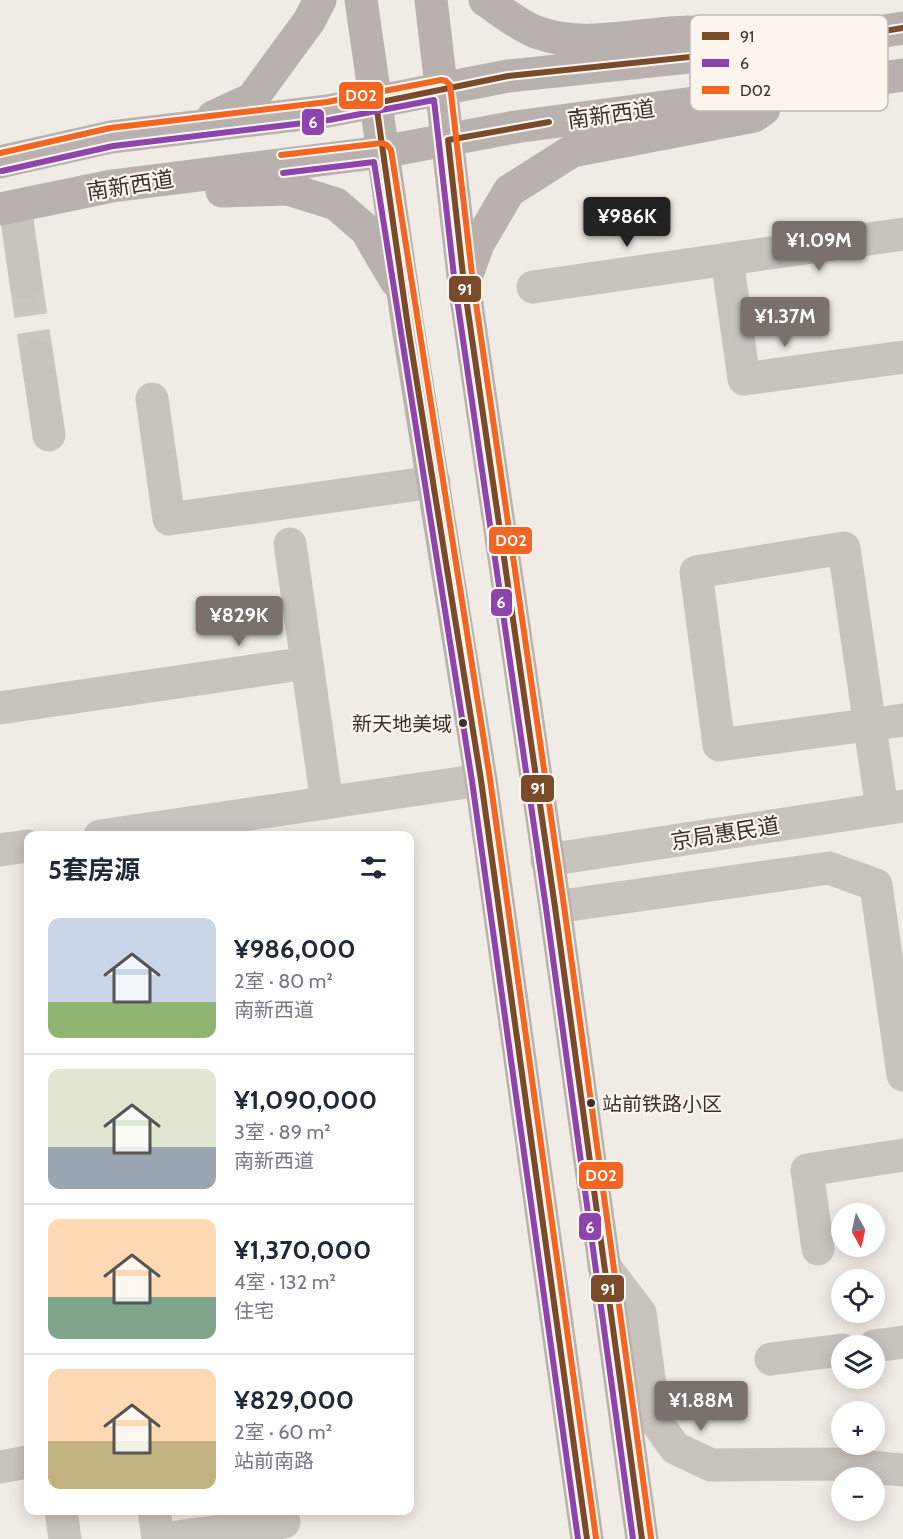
<!DOCTYPE html>
<html lang="zh">
<meta charset="utf-8">
<style>
body{margin:0;font-family:Cabin,"Noto Sans SC",sans-serif;background:#f6f6f7;color:#1f2937;height:100vh;display:flex;flex-direction:column;font-size:22px;white-space:nowrap}
*{box-sizing:border-box;margin:0}
p{font-size:20px;color:#747a83}
.icon{flex:none;width:33px;height:33px;fill:none;stroke:currentColor;stroke-width:2;stroke-linecap:round;stroke-linejoin:round}
.map{position:relative;flex:1;overflow:hidden}
.panel{position:absolute;left:24px;top:831px;width:390px;height:684px;display:flex;flex-direction:column;background:#fff;border-radius:12px;box-shadow:0 3px 15px #0003}
.panel>*{flex:none}
.needle{width:39px;rotate:172deg}
.tools{position:absolute;left:831px;top:1203px;display:grid;gap:12px}
.tools a{display:grid;place-items:center;width:54px;height:54px;border-radius:50%;background:#fff;box-shadow:0 3px 15px #0003;font-size:30px}
.price{position:absolute;translate:-50% -51px;padding:0 14px;border-radius:6px;background:#7a716c;color:#fff;font-size:20px;line-height:39px;filter:drop-shadow(0 2px 3px #0008)}
.price::after{content:'';position:absolute;left:50%;top:36px;width:18px;height:14px;margin-left:-9px;background:inherit;clip-path:polygon(0 0,100% 0,50% 100%)}
.price.current{background:#222;color:#fff}
ul{padding:0;list-style:none}
li{display:flex;align-items:center;gap:18px;height:150px;padding:0 24px}
li+li{border-top:2px solid #e0e1e3}
li span{display:grid;place-items:center;flex:none;width:168px;height:120px;border-radius:12px;color:#555}
li>.icon{margin-inline-start:auto}
span .icon{width:72px;height:72px;fill:#fffc;stroke-width:1}
li b{font-size:26px}
h2{display:flex;justify-content:space-between;align-items:center;height:72px;padding:0 24px;font-size:26px}
.map>svg:first-child{display:block}
</style>
<div class="map">
<svg width="903" height="1539" viewBox="0 0 903 1539">
<rect width="100%" height="100%" fill="#f0ebe5"/>
<g fill="none" stroke-linecap="round" stroke-linejoin="round">
<polyline stroke="#ccc6c0" stroke-width="33" stroke-dasharray="33 16" stroke-linecap="butt" points="26,283 37,356"/>
<g stroke="#c9c3be" stroke-width="33">
<polyline points="15,206 26,283"/>
<polyline points="727,259 744,379 903,357"/>
<polyline points="533,287 903,234"/>
<polyline points="37,356 49,435"/>
<polyline points="152,399 169,519 434,482"/>
<polyline points="290,544 307,663"/>
<polyline points="0,708 307,663 327,803"/>
<polyline points="882,809 844,548 696,572 719,745 903,720"/>
<polyline points="100,836 481,780"/>
<polyline points="0,850 28,846"/>
<polyline points="547,860 903,806"/>
<polyline points="555,907 829,868 876,885 903,1075"/>
<polyline points="818,1249 807,1170 903,1155"/>
<polyline points="604,1266 640,1313 655,1420 675,1448 711,1465 836,1464 903,1470"/>
<polyline points="874,1346 903,1342"/>
<polyline points="771,1359 842,1350"/>
<polyline points="0,1467 28,1462"/>
<polyline points="61,1510 65,1539"/>
<polyline points="154,1510 158,1539"/>
<polyline points="163,1539 284,1522"/>
</g>
<g stroke="#b8b1ad" stroke-width="33">
<polyline points="361,0 408,327 481,780 587,1539"/>
<polyline points="431,0 464,284 555,907 642,1539"/>
<path d="M485,0c16,11 33,25 51,32 48,18 103,1 151,0 18,-1 38,5 55,8"/>
<polyline points="213,117 252,99 309,21 320,0"/>
<polyline points="0,162 111,137 328,111 508,76 785,47 903,28"/>
<polyline points="222,191 288,189 336,204 366,230 396,281"/>
<polyline points="0,209 112,186 382,152 515,127 903,75"/>
<polyline points="466,277 478,244 509,191 572,151 754,116 764,109"/>
</g>
<g stroke="#fbf5ee" stroke-width="10">
<g id="bus-1">
<polyline points="549,122 448,140 464,284 555,907 642,1539"/>
<polyline points="587,1539 481,780 408,327 376,103 508,76 785,47 903,28"/>
</g>
</g>
<g stroke="#fbf5ee" stroke-width="10">
<g id="bus-2">
<polyline points="2,171 113,146 329,120 434,100 455,285 546,908 633,1539"/>
<polyline points="283,173 374,162 472,781 578,1539"/>
</g>
</g>
<g stroke="#fbf5ee" stroke-width="10">
<g id="bus-3">
<polyline points="0,153 110,128 327,102 441,80 446,81 450,85 473,283 564,906 651,1538"/>
<polyline points="281,155 382,143 387,145 391,150 490,779 596,1538"/>
</g>
</g>
<use href="#bus-1" stroke="#7a4b2a" stroke-width="6"/>
<use href="#bus-2" stroke="#8e44ad" stroke-width="6"/>
<use href="#bus-3" stroke="#f26522" stroke-width="6"/>
</g>
<g fill="#3b302b" stroke="#fbf5ee" stroke-width="2">
<circle cx="463" cy="723" r="5"/>
<circle cx="591" cy="1103" r="5"/>
</g>
<g text-anchor="middle" stroke-width="4.5" stroke-linejoin="round" paint-order="stroke">
<g font-size="20" fill="#3b302b" stroke="#fbf5ee" text-anchor="end">
<text x="452" y="731">新天地美域</text>
<text x="602" y="1111" text-anchor="start">站前铁路小区</text>
</g>
<g font-size="22" fill="#3b302b" stroke="#fbf5ee">
<text transform="translate(611 114) rotate(-8)" y="8">南新西道</text>
<text transform="translate(130 185) rotate(-9)" y="8">南新西道</text>
<text transform="translate(725 833) rotate(-9)" y="8">京局惠民道</text>
</g>
</g>
<rect x="690" y="15" width="198" height="96" rx="9" fill="#fbf5ee" stroke="#c1bab4" stroke-width="1.5"/>
<rect x="702" y="32" width="27" height="8" fill="#7a4b2a"/>
<rect x="702" y="59" width="27" height="8" fill="#8e44ad"/>
<rect x="702" y="86" width="27" height="8" fill="#f26522"/>
<g font-size="16" fill="#3b302b">
<text x="740" y="42">91</text>
<text x="740" y="69">6</text>
<text x="740" y="96">D02</text>
</g>
<g stroke="#fbf5ee" stroke-width="2">
<rect x="338" y="81" width="46" height="29" rx="6" fill="#f26522"/>
<rect x="301" y="108" width="24" height="28" rx="6" fill="#8e44ad"/>
<rect x="448" y="275" width="34" height="28" rx="6" fill="#7a4b2a"/>
<rect x="488" y="526" width="45" height="29" rx="6" fill="#f26522"/>
<rect x="490" y="588" width="23" height="29" rx="6" fill="#8e44ad"/>
<rect x="520" y="774" width="35" height="29" rx="6" fill="#7a4b2a"/>
<rect x="578" y="1161" width="46" height="29" rx="6" fill="#f26522"/>
<rect x="578" y="1212" width="24" height="29" rx="6" fill="#8e44ad"/>
<rect x="590" y="1274" width="35" height="29" rx="6" fill="#7a4b2a"/>
</g>
<g font-size="16" text-anchor="middle" font-weight="bold" fill="#fff">
<text x="361" y="101">D02</text>
<text x="313" y="128">6</text>
<text x="465" y="295">91</text>
<text x="511" y="546">D02</text>
<text x="501" y="608">6</text>
<text x="538" y="794">91</text>
<text x="601" y="1181">D02</text>
<text x="590" y="1233">6</text>
<text x="608" y="1295">91</text>
</g>
</svg>
<div class="tools">
<a><svg class="needle" viewBox="-14 -14 28 28"><path d="M0-13l5 13h-10z" fill="#e53935"/><path d="M0 13l5-13h-10z" fill="#747a83"/></svg></a>
<a><svg class="icon" aria-label="locate" viewBox="0 0 24 24"><circle cx="12" cy="12" r="6"/><path d="M12 2v4M12 18v4M2 12h4M18 12h4"/></svg></a>
<a><svg class="icon" aria-label="layers" viewBox="0 0 24 24"><path d="M12 4l9 5-9 5-9-5zM3 14l9 5 9-5"/></svg></a>
<a>+</a>
<a>−</a>
</div>
<b class="price current" style="left:627px;top:248px">¥986K</b>
<b class="price" style="left:819px;top:272px">¥1.09M</b>
<b class="price" style="left:785px;top:348px">¥1.37M</b>
<b class="price" style="left:239px;top:647px">¥829K</b>
<b class="price" style="left:701px;top:1432px">¥1.88M</b>
<section class="panel">
<h2>5套房源<svg class="icon" aria-label="filters" viewBox="0 0 24 24"><path d="M4 7h16M4 17h16"/><circle cx="9" cy="7" r="2"/><circle cx="15" cy="17" r="2"/></svg></h2>
<ul>
<li><span style="background:linear-gradient(#c9d6e8 70%,#8fb573 0)"><svg class="icon" aria-label="home" viewBox="0 0 24 24"><path d="M3 11l9-7 9 7M6 9v11h12V9"/></svg></span><div><b>¥986,000</b><p>2室 · 80 m²</p><p>南新西道</p></div></li>
<li><span style="background:linear-gradient(#dfe7d0 65%,#9aa5b1 0)"><svg class="icon" aria-label="home" viewBox="0 0 24 24"><path d="M3 11l9-7 9 7M6 9v11h12V9"/></svg></span><div><b>¥1,090,000</b><p>3室 · 89 m²</p><p>南新西道</p></div></li>
<li><span style="background:linear-gradient(#ffd9b3 65%,#7fa58c 0)"><svg class="icon" aria-label="home" viewBox="0 0 24 24"><path d="M3 11l9-7 9 7M6 9v11h12V9"/></svg></span><div><b>¥1,370,000</b><p>4室 · 132 m²</p><p>住宅</p></div></li>
<li><span style="background:linear-gradient(#ffd9b3 60%,#c2b280 0)"><svg class="icon" aria-label="home" viewBox="0 0 24 24"><path d="M3 11l9-7 9 7M6 9v11h12V9"/></svg></span><div><b>¥829,000</b><p>2室 · 60 m²</p><p>站前南路</p></div></li>
</ul>
</section>
</div>
